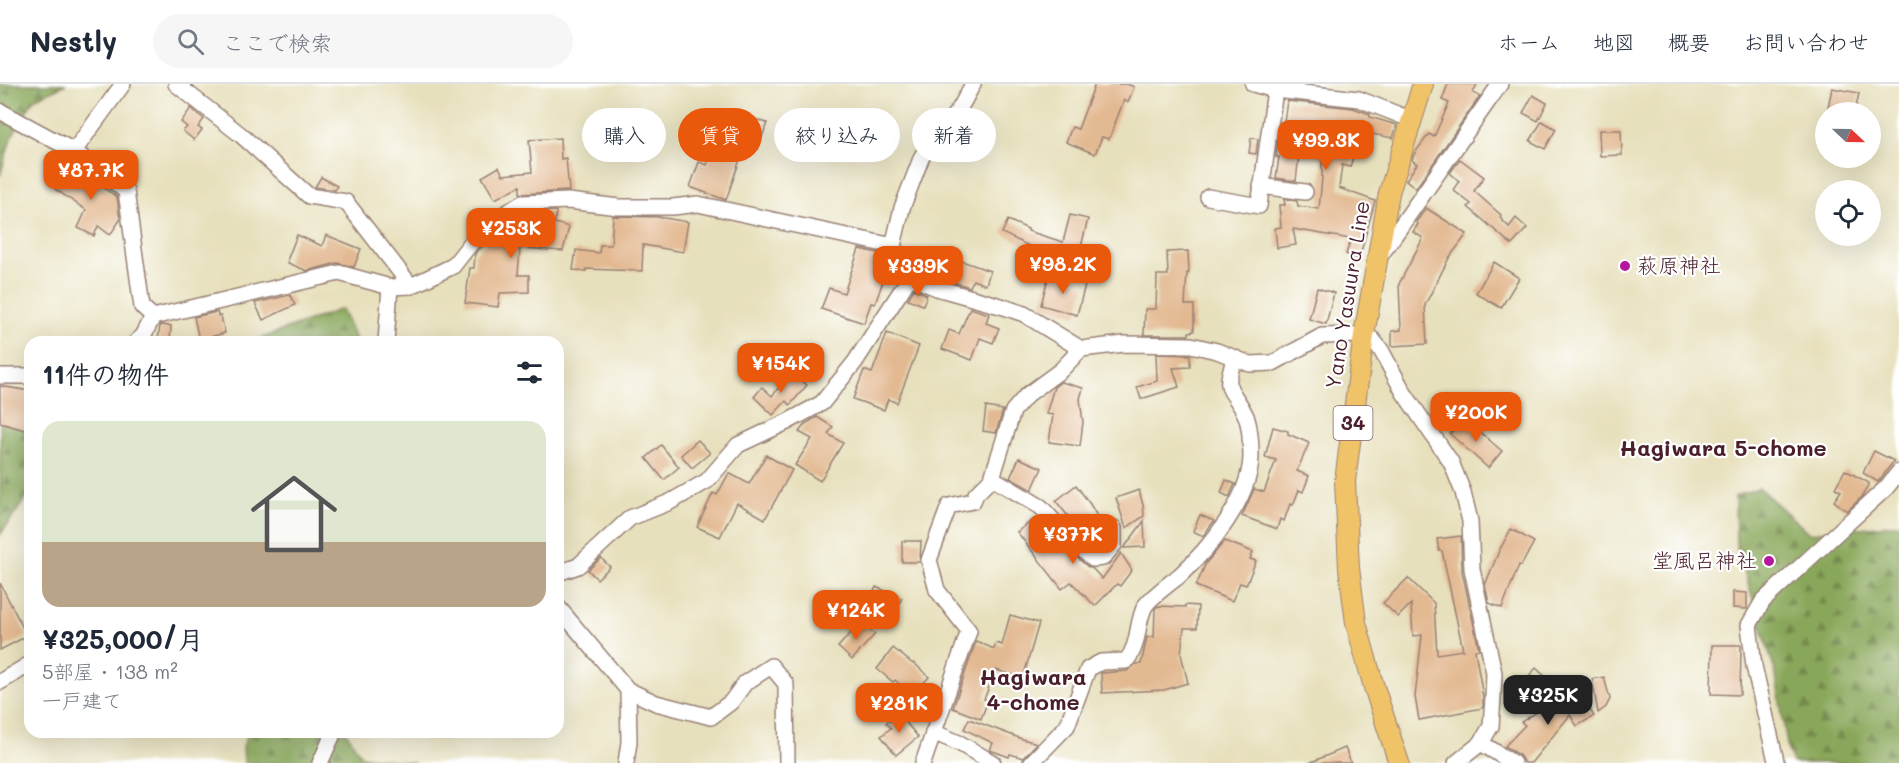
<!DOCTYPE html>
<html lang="ja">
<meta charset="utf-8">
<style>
body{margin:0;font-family:Mali,"Klee One",sans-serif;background:#f6f6f7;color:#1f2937;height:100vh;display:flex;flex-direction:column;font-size:22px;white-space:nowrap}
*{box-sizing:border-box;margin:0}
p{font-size:20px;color:#747a83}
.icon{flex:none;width:33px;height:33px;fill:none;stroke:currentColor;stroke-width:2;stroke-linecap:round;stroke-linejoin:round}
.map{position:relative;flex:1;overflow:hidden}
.sheet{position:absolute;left:24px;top:252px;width:540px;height:402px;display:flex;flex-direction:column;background:#fff;border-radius:18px;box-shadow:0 6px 24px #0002}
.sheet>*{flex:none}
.top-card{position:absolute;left:582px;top:24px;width:570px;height:54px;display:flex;gap:12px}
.needle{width:39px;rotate:112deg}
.controls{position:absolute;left:1815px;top:18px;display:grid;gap:12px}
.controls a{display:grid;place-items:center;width:66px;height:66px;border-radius:50%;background:#fff;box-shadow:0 6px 24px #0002;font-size:30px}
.price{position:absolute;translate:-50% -51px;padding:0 14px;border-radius:12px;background:#ea580c;color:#fff;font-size:20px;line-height:39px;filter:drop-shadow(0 2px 3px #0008)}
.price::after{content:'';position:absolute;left:50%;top:36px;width:18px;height:14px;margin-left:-9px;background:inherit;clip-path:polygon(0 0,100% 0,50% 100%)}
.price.on{background:#222;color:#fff}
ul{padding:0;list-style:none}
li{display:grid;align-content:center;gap:12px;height:318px;padding:0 18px}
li+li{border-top:2px solid #e0e1e3}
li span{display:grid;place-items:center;height:186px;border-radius:18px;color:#555}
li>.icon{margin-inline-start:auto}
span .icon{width:108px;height:108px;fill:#fffc;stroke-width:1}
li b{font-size:26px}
h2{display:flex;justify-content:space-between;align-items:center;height:72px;padding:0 18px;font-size:26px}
.chip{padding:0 21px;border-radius:27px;background:#fff;box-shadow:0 6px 24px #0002;font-size:21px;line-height:54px}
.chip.on{background:#ea580c;color:#fff}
header{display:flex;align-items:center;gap:36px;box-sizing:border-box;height:84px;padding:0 30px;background:#fff;border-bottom:2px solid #e0e1e3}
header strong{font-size:28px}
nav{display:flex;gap:33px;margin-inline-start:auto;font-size:21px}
.search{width:420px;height:54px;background:#f6f6f7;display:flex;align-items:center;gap:15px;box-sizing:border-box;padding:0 21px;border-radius:33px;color:#747a83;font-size:22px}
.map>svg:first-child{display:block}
</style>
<header>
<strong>Nestly</strong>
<div class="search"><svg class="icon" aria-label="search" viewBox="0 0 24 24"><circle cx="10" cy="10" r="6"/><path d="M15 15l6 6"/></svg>ここで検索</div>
<nav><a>ホーム</a><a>地図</a><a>概要</a><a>お問い合わせ</a></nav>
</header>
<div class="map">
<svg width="1899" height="679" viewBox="0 0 1899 679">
<defs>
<pattern id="forest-firs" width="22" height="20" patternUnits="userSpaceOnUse" patternTransform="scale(1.5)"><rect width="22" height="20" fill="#89a75a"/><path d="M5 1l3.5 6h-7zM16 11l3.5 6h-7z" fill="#72874b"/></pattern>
</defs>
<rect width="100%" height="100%" fill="#fff"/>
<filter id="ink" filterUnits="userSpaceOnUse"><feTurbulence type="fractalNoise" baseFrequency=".0167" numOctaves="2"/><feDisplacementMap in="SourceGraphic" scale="12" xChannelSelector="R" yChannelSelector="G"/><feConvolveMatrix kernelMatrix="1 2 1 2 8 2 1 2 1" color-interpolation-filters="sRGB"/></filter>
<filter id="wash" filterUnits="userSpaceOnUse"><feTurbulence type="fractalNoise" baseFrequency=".008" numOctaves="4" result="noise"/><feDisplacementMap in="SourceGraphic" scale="24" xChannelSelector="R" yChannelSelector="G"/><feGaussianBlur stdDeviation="1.35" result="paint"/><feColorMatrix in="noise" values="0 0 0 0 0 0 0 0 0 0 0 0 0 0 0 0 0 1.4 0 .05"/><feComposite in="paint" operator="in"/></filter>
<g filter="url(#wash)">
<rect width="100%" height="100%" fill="#e7e0bc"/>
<g fill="url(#forest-firs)" stroke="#6a6342" stroke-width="1.5">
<polygon points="0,0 66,0 34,15 11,54 0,92"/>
<polygon points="342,225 357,258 251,258"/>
<polygon points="30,333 30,408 0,451 0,334"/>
<polygon points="1759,404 1809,449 1899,440 1899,679 1793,679 1788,666 1775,587 1736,460 1735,412"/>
<polygon points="248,648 346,648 361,672 415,679 244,679 243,663"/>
</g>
<g id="blocks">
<g fill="#e3b992">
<polygon points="1095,0 1127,0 1134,3 1128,18 1124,16 1109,55 1102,53 1095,70 1066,58 1072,43 1078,45"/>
<polygon points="1448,0 1477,0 1473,9 1480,12 1416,104 1406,96 1417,80 1412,76 1414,70 1429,50 1434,53 1449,19 1442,16"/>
<polygon points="1832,4 1859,9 1855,28 1827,28"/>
<polygon points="1533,11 1547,19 1538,37 1523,29"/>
<polygon points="1287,17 1353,24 1370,30 1370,33 1397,41 1393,54 1361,48 1350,83 1342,81 1339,104 1375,117 1359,175 1346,170 1351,155 1293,145 1296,161 1277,164 1275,144 1281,143 1279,121 1285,121 1284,115 1297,117 1298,122 1319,125 1322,94 1322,74 1299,71 1296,97 1276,94 1279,73 1276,73 1278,58 1281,58"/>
<polygon points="191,24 204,35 198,43 202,46 194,56 183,47 187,43 181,38"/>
<polygon points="724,33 749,42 752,34 767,39 758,65 745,61 726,116 690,103 699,78 707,81"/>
<polygon points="1542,37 1556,45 1545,65 1530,57"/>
<polygon points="1599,46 1621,46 1622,71 1600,72"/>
<polygon points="560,54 561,75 566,74 569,107 520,110 520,102 495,115 482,93 499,83 503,91 532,88 529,56"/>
<polygon points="1251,54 1258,55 1256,70 1249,69"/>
<polygon points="1460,75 1484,93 1474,107 1501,131 1500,134 1509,143 1516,134 1527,144 1512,161 1468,123 1471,120 1453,106 1459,97 1450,89"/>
<polygon points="73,79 95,95 93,97 117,113 120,136 110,151 98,142 94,152 78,144 86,126 55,105"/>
<polygon points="321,93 337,102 335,106 315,103"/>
<polygon points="1426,124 1467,150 1449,174 1425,221 1427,260 1392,262 1392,247 1401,246 1399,200 1423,154 1413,148 1418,140 1416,138"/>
<polygon points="556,127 555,139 569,143 563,167 520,164 518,191 529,191 529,208 500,209 498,223 465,219 470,184 474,184 475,170 482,162 486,162 486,157 491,157 492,150 496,147 530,150 531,128"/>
<polygon points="1070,131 1088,135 1080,167 1094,171 1088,190 1002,149 1008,136 1028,145 1028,147 1063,158"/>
<polygon points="613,132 659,133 688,138 683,168 643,161 642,187 586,185 586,187 573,186 576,166 599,169 600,161 611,161"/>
<polygon points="297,151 322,162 326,151 361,165 354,183 337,179 307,187 288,179 288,174"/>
<polygon points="859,165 887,171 897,190 894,197 884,194 875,220 871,219 864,239 821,225 829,204 844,209"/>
<polygon points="1188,167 1189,189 1187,189 1185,221 1194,221 1194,247 1189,248 1189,251 1144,251 1145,225 1156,225 1157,191 1168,191 1167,168"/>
<polygon points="962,177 990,187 986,201 973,196 970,203 955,199"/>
<polygon points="1494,178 1519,194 1501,224 1476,209"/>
<polygon points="1049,190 1085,201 1077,231 1041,221"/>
<polygon points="1317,204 1334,209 1326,240 1309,235"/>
<polygon points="914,205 927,211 923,221 908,215"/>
<polygon points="290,211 295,221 263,236 255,219"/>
<polygon points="970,224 989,230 986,239 999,244 993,259 980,254 972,276 942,265 949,246 959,250"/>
<polygon points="217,228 218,232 221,232 225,249 199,256 194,233"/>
<polygon points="160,241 171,242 170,257 158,256"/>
<polygon points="887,249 919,262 897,319 888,315 884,326 853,315 864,286 872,289"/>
<polygon points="1156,270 1190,271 1190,283 1173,284 1179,303 1141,315 1137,303 1157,297"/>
<polygon points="791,289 807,301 790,321 786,317 773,331 754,313 762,303 772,312"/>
<polygon points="1061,298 1083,304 1080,315 1083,338 1080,362 1049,358 1053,331 1046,330 1054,303"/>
<polygon points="0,302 30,307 30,326 25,346 0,339"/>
<polygon points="986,323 1003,326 996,349 983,347"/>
<polygon points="817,333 833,343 828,350 843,359 820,397 795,381 812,355 799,348 805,340"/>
<polygon points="1464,334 1502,367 1488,384 1450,350"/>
<polygon points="1273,343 1288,347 1288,350 1309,359 1297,387 1309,392 1303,408 1299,406 1293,421 1290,420 1284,437 1280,435 1277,445 1242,432 1254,405 1264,408 1276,376 1265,373"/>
<polygon points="698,356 710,369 692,384 681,371"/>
<polygon points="661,361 679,383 664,396 646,374"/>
<polygon points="1874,367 1894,377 1878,398 1863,389"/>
<polygon points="766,371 792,386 765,435 737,419 720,453 697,443 713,409 717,411 729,389 749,400"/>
<polygon points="1019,374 1042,384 1032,406 1010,394"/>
<polygon points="1845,386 1869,399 1862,413 1847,427 1834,417 1841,407 1835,404"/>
<polygon points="1226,396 1235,400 1229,413 1221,409"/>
<polygon points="1076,401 1090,420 1104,444 1104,457 1095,464 1077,448 1079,446 1056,417"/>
<polygon points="1139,406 1143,421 1144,432 1126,444 1116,414"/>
<polygon points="1200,431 1214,437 1203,452 1193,447"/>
<polygon points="1034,435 1040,444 1043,442 1057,461 1060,459 1087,482 1093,485 1102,495 1121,469 1132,486 1120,502 1117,500 1095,522 1071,498 1062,505 1017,448"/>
<polygon points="1144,437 1145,463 1124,464"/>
<polygon points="1511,445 1534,458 1521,482 1519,481 1502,524 1489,519 1485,501 1499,467"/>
<polygon points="1461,452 1462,487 1479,565 1475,566 1483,613 1483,624 1419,636 1415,613 1422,551 1413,552 1411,520 1398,533 1383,519 1408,494 1434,519 1437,570 1463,566 1442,467 1439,467 1437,455"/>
<polygon points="902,457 921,457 920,478 902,478"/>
<polygon points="1225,457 1253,468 1250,475 1256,477 1246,501 1240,499 1232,517 1196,502 1206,479"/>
<polygon points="601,474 610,483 597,495 588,486"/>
<polygon points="0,499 27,552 0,566"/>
<polygon points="876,503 902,514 893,530 869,519"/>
<polygon points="1733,508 1747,509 1747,525 1733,524"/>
<polygon points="1185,521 1198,522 1197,544 1184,544 1181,570 1188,599 1164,606 1102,609 1101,589 1127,587 1136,580 1141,580 1147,553 1154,553 1155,525 1158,522 1185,523"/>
<polygon points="1010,531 1039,539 1023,594 996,586 984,615 988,616 981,635 953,624 976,557 994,565 996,559 1002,561"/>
<polygon points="861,538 875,550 852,576 838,563"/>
<polygon points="1712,561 1741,561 1740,611 1711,610"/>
<polygon points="893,564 913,580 914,579 929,593 911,612 895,596 893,598 877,585"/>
<polygon points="1536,584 1548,595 1522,626 1512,616 1523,605 1520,602"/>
<polygon points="1604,593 1610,615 1606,623 1598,629 1592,595"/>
<polygon points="1575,603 1581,611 1584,609 1586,611 1583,615 1594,632 1577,642 1570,631 1531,679 1524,679 1519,671 1505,662 1525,641 1521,638 1545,623 1553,629 1571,618 1566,609"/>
<polygon points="929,606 937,608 934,617 926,614"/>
<polygon points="898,629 918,653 896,671 881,652 891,644 886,639"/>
<polygon points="969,635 1022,655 1037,659 1023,674 1010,670 1009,673 990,666 993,659 964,645"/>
<polygon points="1345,664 1351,679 1309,679"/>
</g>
</g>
</g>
<g filter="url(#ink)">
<use href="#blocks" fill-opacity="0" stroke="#988074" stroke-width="1.5"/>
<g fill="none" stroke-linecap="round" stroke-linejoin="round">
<g stroke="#988074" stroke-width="18">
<g id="minor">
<polyline points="123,0 74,67 126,107 142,223 153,233"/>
<polyline points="176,0 241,51 309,112 346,118 411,202"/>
<polyline points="973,0 960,24 922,72 902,124 893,162 910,193 937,204 1004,223 1024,230 1081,265 1124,260 1191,261 1217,267 1250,280 1273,279 1322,252 1364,251 1372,255 1381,266 1404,309 1451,378 1463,408 1470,437 1472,485 1494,589 1493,614 1491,642 1481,659 1456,679"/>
<polyline points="1253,0 1275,6 1359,15 1412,36"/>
<polyline points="0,27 74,67"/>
<polyline points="1261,102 1305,108"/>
<polyline points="1208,113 1259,122 1275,6"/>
<polyline points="1380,172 1500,0"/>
<polyline points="136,258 143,252 153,233 339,189 390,203 411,202 453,182 483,144 522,119 568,117 619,123 673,123 698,120 893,162"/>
<polyline points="386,258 390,203"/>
<polyline points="0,292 30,292"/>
<polyline points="992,394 1041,423 1070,455 1093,475 1103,474 1114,461 1114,444"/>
<polyline points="558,489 578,482 630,434 670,418 707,397 738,361 787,338 822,319 855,278 910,193"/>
<polyline points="558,523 628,606 656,619 711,633 731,618 745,599 771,582 786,600 787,679"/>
<polyline points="0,598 30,580"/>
<polyline points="933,648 961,660 993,679"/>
<polyline points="1481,659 1513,679"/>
<polyline points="1776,677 1754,582 1749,541 1763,517 1886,404 1899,388"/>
<polyline points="320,679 334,648"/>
<polyline points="626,679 629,658 628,606"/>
<polyline points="923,679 969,547 937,506 929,476 949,422 973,417 976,410 992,394 1013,327 1027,311 1061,286 1081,265"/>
<path d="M1031,679l36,-37 21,-57 13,-7 25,-1c14,-16 10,-38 19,-55 6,-9 25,-23 34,-30 30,-27 71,-77 72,-119 0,-11 -1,-30 -5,-41 -13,-29 -25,-22 -11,-58"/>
</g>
</g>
<g stroke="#988074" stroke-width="22">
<polyline id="major" points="1399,679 1374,603 1356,539 1349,484 1345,397 1364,251 1389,109 1423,0"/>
</g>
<use href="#minor" stroke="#fff" stroke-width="15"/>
<use href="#major" stroke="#f1c369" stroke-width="20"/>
</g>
</g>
<g fill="#b5179e" stroke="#fff" stroke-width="2">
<circle cx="1625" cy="182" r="6"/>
<circle cx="1769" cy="477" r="6"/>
</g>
<g text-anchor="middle" stroke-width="4.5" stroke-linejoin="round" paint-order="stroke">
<rect fill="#fff" stroke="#80626b" stroke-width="1.5" x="1333.5" y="322" width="39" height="34" rx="4.5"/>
<g font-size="20" font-weight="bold" fill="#4a1f2b">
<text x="1353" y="346">34</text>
</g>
<g font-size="21" fill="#4a1f2b" stroke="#fff" text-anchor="start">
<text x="1637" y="189">萩原神社</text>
<text x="1757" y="484" text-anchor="end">堂風呂神社</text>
</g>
<g font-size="21" fill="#4a1f2b" stroke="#fff">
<text transform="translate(1348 211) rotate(-81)" y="7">Yano Yasuura Line</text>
</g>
<g font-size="22" font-weight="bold" fill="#4a1f2b" stroke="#fff">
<text x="1723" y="372">Hagiwara 5-chome</text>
<text x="1033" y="601">Hagiwara<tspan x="1033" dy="25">4-chome</tspan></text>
</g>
</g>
</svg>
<div class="controls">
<a><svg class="needle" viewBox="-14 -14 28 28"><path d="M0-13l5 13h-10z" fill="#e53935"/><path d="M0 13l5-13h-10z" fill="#747a83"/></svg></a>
<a><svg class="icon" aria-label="locate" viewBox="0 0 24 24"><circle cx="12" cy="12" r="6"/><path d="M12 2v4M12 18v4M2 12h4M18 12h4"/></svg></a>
</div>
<b class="price" style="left:1326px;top:87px">¥99.3K</b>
<b class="price" style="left:91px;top:117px">¥87.7K</b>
<b class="price" style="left:511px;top:175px">¥253K</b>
<b class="price" style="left:1063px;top:211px">¥98.2K</b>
<b class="price" style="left:918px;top:213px">¥339K</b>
<b class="price" style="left:781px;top:310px">¥154K</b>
<b class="price" style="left:1476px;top:359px">¥200K</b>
<b class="price" style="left:1073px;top:481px">¥377K</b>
<b class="price" style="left:856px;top:557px">¥124K</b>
<b class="price on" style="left:1548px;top:642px">¥325K</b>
<b class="price" style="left:899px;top:650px">¥281K</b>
<div class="top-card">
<a class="chip">購入</a>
<a class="chip on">賃貸</a>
<a class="chip">絞り込み</a>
<a class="chip">新着</a>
</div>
<section class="sheet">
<h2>11件の物件<svg class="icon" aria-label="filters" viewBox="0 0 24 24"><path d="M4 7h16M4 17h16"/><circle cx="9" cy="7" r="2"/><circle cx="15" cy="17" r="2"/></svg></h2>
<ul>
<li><span style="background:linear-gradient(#dfe7d0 65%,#b9a48a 0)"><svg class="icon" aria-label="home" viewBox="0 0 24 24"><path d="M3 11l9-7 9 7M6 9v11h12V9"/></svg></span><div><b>¥325,000/月</b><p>5部屋 · 138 m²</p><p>一戸建て</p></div></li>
</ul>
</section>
</div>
